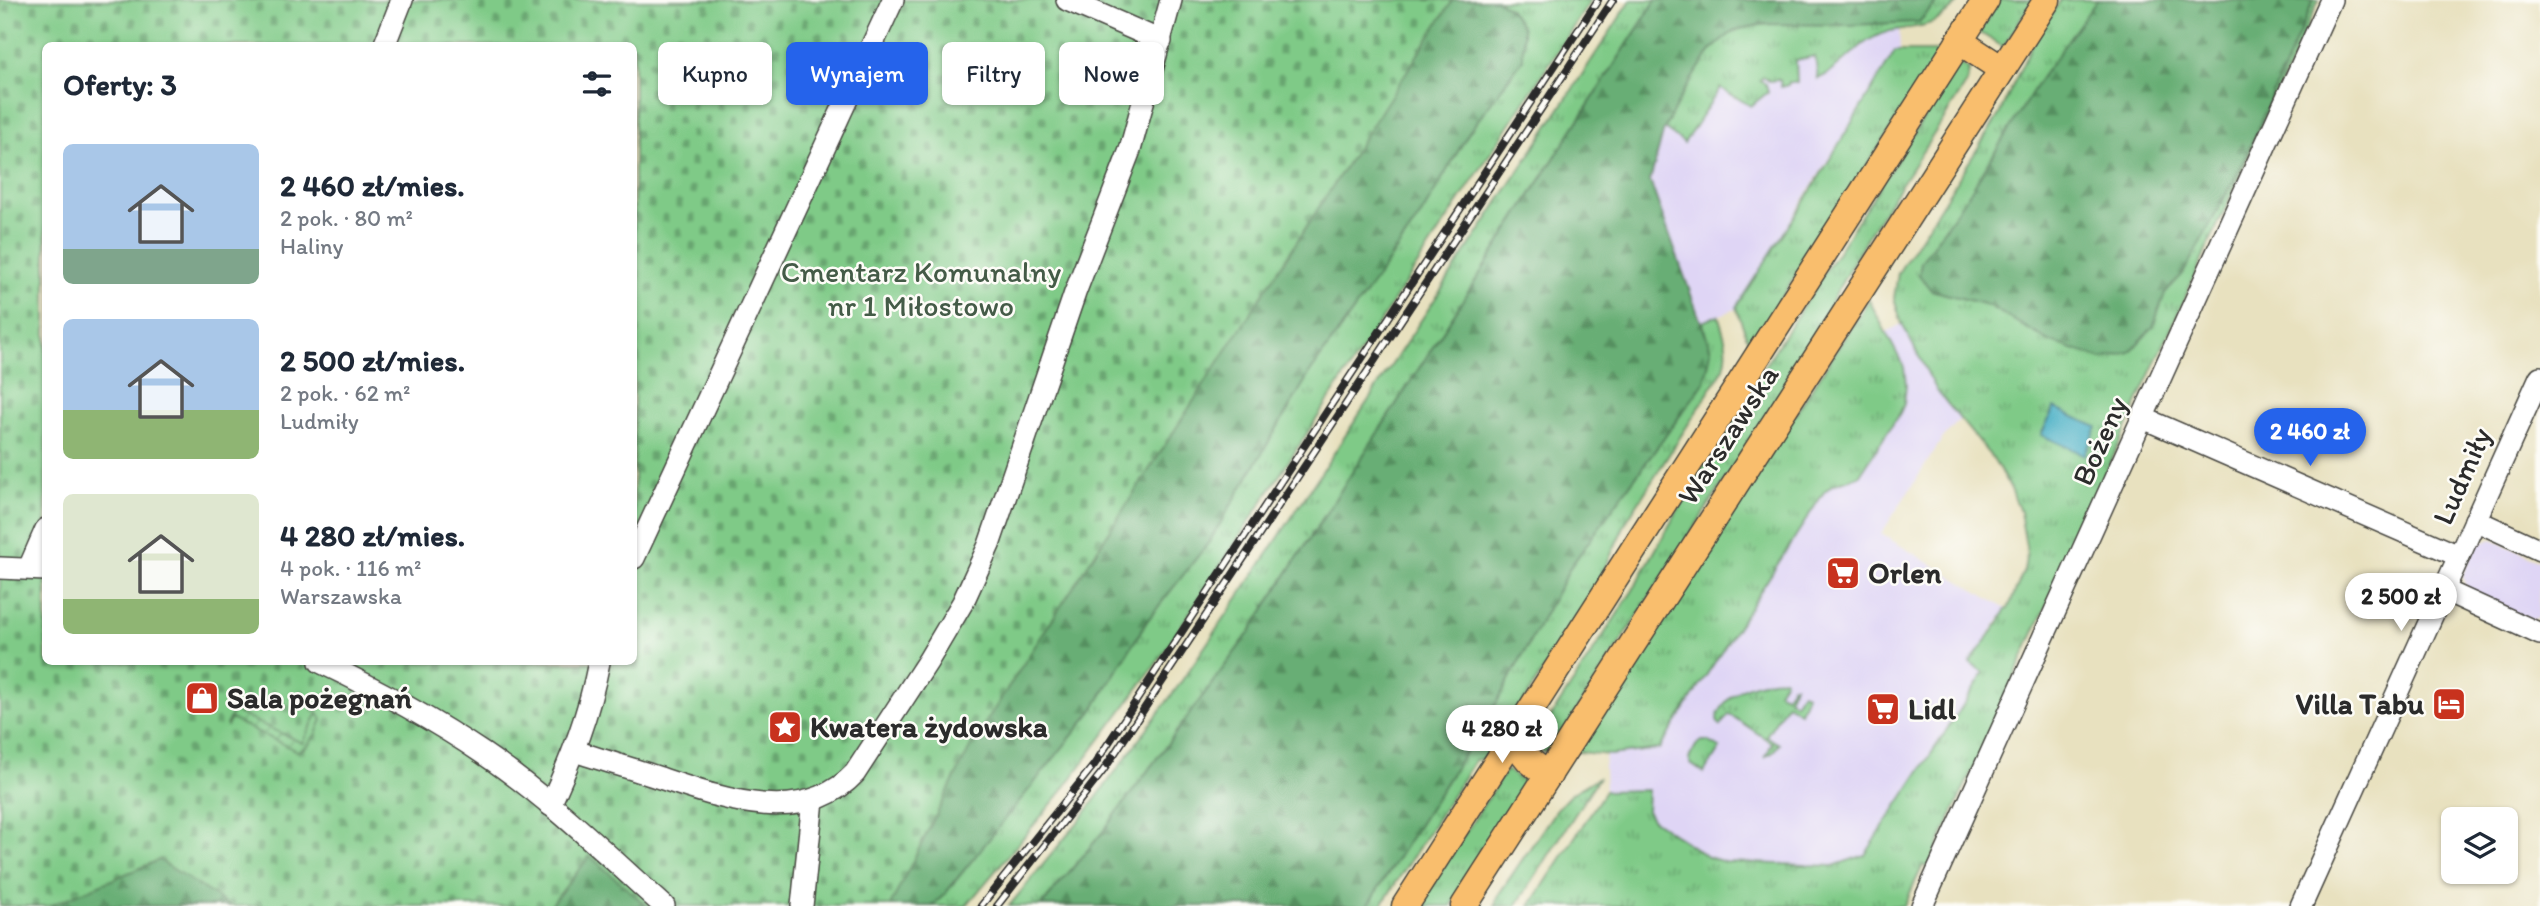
<!DOCTYPE html>
<html lang="pl">
<meta charset="utf-8">
<style>
body{margin:0;font-family:Itim,sans-serif;background:#f6f6f7;color:#1f2937;height:100vh;display:flex;flex-direction:column;font-size:26px;white-space:nowrap}
*{box-sizing:border-box;margin:0}
p{font-size:23px;color:#747a83}
.icon{flex:none;width:38px;height:38px;fill:none;stroke:currentColor;stroke-width:2;stroke-linecap:round;stroke-linejoin:round}
.map{position:relative;flex:1;overflow:hidden}
.details{position:absolute;left:42px;top:42px;width:595px;height:623px;display:flex;flex-direction:column;background:#fff;border-radius:10px;box-shadow:0 2px 5px #0004}
.details>*{flex:none}
.guide{position:absolute;left:658px;top:42px;width:665px;height:63px;display:flex;gap:14px}
.buttons{position:absolute;left:2441px;top:807px;display:grid;gap:14px}
.buttons a{display:grid;place-items:center;width:77px;height:77px;border-radius:10px;background:#fff;box-shadow:0 2px 5px #0004;font-size:35px}
.price{position:absolute;translate:-50% -60px;padding:0 16px;border-radius:24px;background:#fff;color:#222;font-size:23px;line-height:46px;filter:drop-shadow(0 2px 4px #0008)}
.price::after{content:'';position:absolute;left:50%;top:42px;width:21px;height:16px;margin-left:-10px;background:inherit;clip-path:polygon(0 0,100% 0,50% 100%)}
.price.current{background:#2563eb;color:#fff}
ul{padding:0;list-style:none}
li{display:flex;align-items:center;gap:21px;height:175px;padding:0 21px}
li span{display:grid;place-items:center;flex:none;width:196px;height:140px;border-radius:10px;color:#555}
li>.icon{margin-inline-start:auto}
span .icon{width:84px;height:84px;fill:#fffc;stroke-width:1}
li b{font-size:30px}
h2{display:flex;justify-content:space-between;align-items:center;height:84px;padding:0 21px;font-size:30px}
.tag{padding:0 24px;border-radius:10px;background:#fff;box-shadow:0 2px 5px #0004;font-size:24px;line-height:63px}
.tag.current{background:#2563eb;color:#fff}
.map>svg:first-child{display:block}
</style>
<div class="map">
<svg width="2540" height="906" viewBox="0 0 2540 906">
<defs>
<pattern id="grass-tufts" width="24" height="20" patternUnits="userSpaceOnUse" patternTransform="scale(1.75)"><rect width="24" height="20" fill="#7fca87"/><path d="M3 7l-1-3M5 7V3M7 7l1-3M15 17l-1-3M17 17v-4M19 17l1-3" fill="none" stroke="#68a46f"/></pattern>
<pattern id="forest-firs" width="22" height="20" patternUnits="userSpaceOnUse" patternTransform="scale(1.75)"><rect width="22" height="20" fill="#67ae74"/><path d="M5 1l3.5 6h-7zM16 11l3.5 6h-7z" fill="#558e5f"/></pattern>
<pattern id="cemetery-stones" width="16" height="16" patternUnits="userSpaceOnUse" patternTransform="scale(1.75)"><rect width="16" height="16" fill="#7fca87"/><path d="M2 7V4a2 2 0 0 1 4 0v3zM10 15v-3a2 2 0 0 1 4 0v3z" fill="#68a46f"/></pattern>
<pattern id="garden-furrows" width="10" height="10" patternUnits="userSpaceOnUse" patternTransform="scale(1.75)"><rect width="10" height="10" fill="#7fca87"/><path d="M-1 1l2-2M0 10L10 0M9 11l2-2" fill="none" stroke="#68a46f"/></pattern>
</defs>
<rect width="100%" height="100%" fill="#fdfcf7"/>
<filter id="ink" filterUnits="userSpaceOnUse"><feTurbulence type="fractalNoise" baseFrequency=".0143" numOctaves="2"/><feDisplacementMap in="SourceGraphic" scale="14" xChannelSelector="R" yChannelSelector="G"/><feConvolveMatrix kernelMatrix="1 2 1 2 8 2 1 2 1" color-interpolation-filters="sRGB"/></filter>
<filter id="wash" filterUnits="userSpaceOnUse"><feTurbulence type="fractalNoise" baseFrequency=".00686" numOctaves="4" result="noise"/><feDisplacementMap in="SourceGraphic" scale="28" xChannelSelector="R" yChannelSelector="G"/><feGaussianBlur stdDeviation="1.57" result="paint"/><feColorMatrix in="noise" values="0 0 0 0 0 0 0 0 0 0 0 0 0 0 0 0 0 1.4 0 .05"/><feComposite in="paint" operator="in"/></filter>
<g filter="url(#wash)">
<rect width="100%" height="100%" fill="#e8e1bf"/>
<g fill="#dfd5f5">
<polygon points="1899,23 1900,51 1895,51 1736,309 1702,322 1650,181 1664,129 1764,24"/>
<polygon points="1902,324 1937,391 1948,406 1961,418 1942,439 1881,534 2006,609 1970,663 1985,672 1865,855 1833,866 1725,862 1708,857 1652,819 1647,811 1646,801 1605,791 1604,766 1606,755 1659,749 1824,492 1832,485 1859,475 1869,462 1900,413 1904,404 1906,385 1904,367 1886,332"/>
<polygon points="2492,539 2540,561 2538,617 2529,621 2468,593 2462,576 2476,545"/>
</g>
<g fill="url(#grass-tufts)" stroke="#557a59" stroke-width="2">
<polygon points="1496,0 1591,0 1154,667 1059,795 966,906 932,906 1092,711 1147,621 1209,542 1311,371 1423,212 1469,132 1523,59 1509,8"/>
<polygon points="1631,0 1656,0 1249,633 1102,833 1041,906 1009,906 1083,816 1179,685 1271,549"/>
<path d="M1939,0h21c-33,40 -55,19 -89,39 -19,11 -32,31 -53,40l-3,-23 -19,4 1,23 -8,-1 -1,3 -7,2 -1,-7 -11,1 -6,-4 -3,3 6,4 2,8 -17,14 -31,-18 -36,55 -20,-14c17,-33 35,-74 67,-96 22,-16 154,-11 188,-11z"/>
<polygon points="1999,0 2033,0 2003,47 1979,32"/>
<polygon points="2061,0 2319,0 1928,868 1923,865 1904,906 1530,906 1605,791 1648,790 1647,811 1652,819 1708,857 1725,862 1833,866 1865,855 1984,673 1970,663 2000,621 2006,609 2008,609 2024,570 2027,552 2020,512 2011,489 1993,459 1937,391 1902,324 1894,298 1898,273 1999,115 2032,44"/>
<polygon points="1895,51 1941,51 1750,346 1736,307 1807,197"/>
<polygon points="1959,63 1969,70 1967,83 1867,237 1782,391 1552,749 1544,752 1541,751 1537,744 1539,735 1633,590 1719,437"/>
<polygon points="1869,300 1904,367 1906,385 1904,404 1900,413 1859,476 1832,485 1824,492 1659,749 1610,755 1577,752"/>
<path d="M1718,315c6,18 12,34 6,53l-98,154 -29,63 -109,173 -13,2 -94,146h-14l130,-204 74,-136 134,-185 6,-31 -9,-28z"/>
<path d="M1783,678l2,2 -7,11 7,5 8,-11h2l-7,13 7,5 7,-11 5,3 -7,17 -13,-8 -21,32 13,8 -7,9 -6,3 6,-13 -43,-29 -9,12c-4,-6 -4,-8 0,-15 13,-25 38,-29 63,-33z"/>
<polygon points="1702,741 1708,741 1720,748 1704,773 1691,764 1689,758 1697,744"/>
<polygon points="1506,770 1529,784 1451,906 1418,906"/>
<polygon points="1599,777 1516,906 1495,906 1497,897 1556,810 1571,794"/>
</g>
<g fill="url(#forest-firs)" stroke="#496c50" stroke-width="2">
<polygon points="0,0 46,46 46,662 634,662 1452,0 1496,0 1509,8 1523,28 1523,59 1469,132 1423,212 1311,371 1209,542 1147,621 1092,711 945,894 932,906 0,906"/>
<polygon points="1656,0 1939,0 1919,22 1849,25 1764,24 1735,30 1712,49 1685,89 1664,129 1650,181 1711,350 1705,381 1571,566 1497,702 1367,906 1041,906 1102,833 1249,633"/>
<polygon points="2097,0 2314,0 2240,169 2183,274 2165,293 2153,327 2130,352 2102,359 2049,341 1987,305 1931,290 1919,275 1921,262 1970,192 2041,78"/>
</g>
<path fill="url(#cemetery-stones)" stroke="#557a59" stroke-width="2" fill-rule="evenodd" d="M0,0h1453l-480,742 -83,164h-243l-57,-50 -40,50h-320l-71,-46 -110,46h-49zM46,46h588v616h-588z"/>
<path fill="url(#garden-furrows)" stroke="#557a59" stroke-width="2" d="M233,711l69,32 16,-30 4,7c-6,13 -10,28 -25,31l-66,-32 -4,7 -1,-1z"/>
<polygon fill="#46afc5" stroke="#386d78" stroke-width="2" points="2054,408 2097,427 2085,455 2041,435"/>
</g>
<g filter="url(#ink)">
<g fill="none" stroke-linecap="round" stroke-linejoin="round">
<g stroke="#474641" stroke-width="24">
<g id="minor">
<polyline points="1067,0 1161,41"/>
<polyline points="384,46 402,0"/>
<polyline points="2143,418 2459,556"/>
<polyline points="2475,520 2540,550"/>
<polyline points="634,558 893,0"/>
<polyline points="0,568 46,570"/>
<polyline points="29,568 46,529"/>
<polyline points="2444,590 2540,634"/>
<path d="M320,662c57,27 111,56 164,92 65,44 122,100 180,152"/>
<path d="M575,751c27,9 55,17 82,26 63,21 146,52 198,-4l73,-112 35,-59 26,-57 86,-252 55,-143 41,-150"/>
<path d="M550,805c22,-48 39,-91 49,-143"/>
<polyline points="802,906 813,800"/>
<polyline points="1922,906 2331,0"/>
<polyline points="2301,906 2540,377"/>
</g>
</g>
<g stroke="#474641" stroke-width="29">
<g id="major">
<polyline points="1959,41 2002,69"/>
<path d="M1521,725c-6,28 7,36 28,50"/>
<polyline points="1405,906 1986,0"/>
<polyline points="1464,906 2047,0"/>
</g>
</g>
<use href="#minor" stroke="#fff" stroke-width="21"/>
<use href="#major" stroke="#f9be6d" stroke-width="26"/>
<g stroke="#2b2b2b" stroke-width="8">
<g id="rail">
<polyline points="981,906 1094,765 1598,0"/>
<polyline points="997,906 1103,771 1613,0"/>
</g>
</g>
<use href="#rail" stroke="#fdfcf7" stroke-width="5" stroke-dasharray="16" stroke-linecap="butt"/>
</g>
</g>
<defs>
<g id="supermarket-square" transform="scale(1.75)"><rect x="-9" y="-9" width="18" height="18" rx="4" fill="#c8321e" stroke="#fdfcf7"/><path d="M-6-5.5h2.5l.6 2H6L4.5 2H-2.5L-4.4-4H-6ZM-1.5 3.2a1.3 1.3 0 1 0 .1 0ZM3 3.2a1.3 1.3 0 1 0 .1 0Z" fill="#fff"/></g>
<g id="shop-square" transform="scale(1.75)"><rect x="-9" y="-9" width="18" height="18" rx="4" fill="#c8321e" stroke="#fdfcf7"/><path d="M-5-2.5h2.3a2.7 3.5 0 0 1 5.4 0H5L5.5 6h-11ZM-1.5-2.5h3a1.5 2.3 0 0 0-3 0Z" fill="#fff"/></g>
<g id="hotel-square" transform="scale(1.75)"><rect x="-9" y="-9" width="18" height="18" rx="4" fill="#c8321e" stroke="#fdfcf7"/><path d="M-6-4.5h1.5V1H6V5H4.5V3h-9V5H-6ZM-4 0a1.8 1.8 0 1 1 3.6 0ZM.5 0V-2.5h3Q6-2.5 6 0Z" fill="#fff"/></g>
<g id="sight-square" transform="scale(1.75)"><rect x="-9" y="-9" width="18" height="18" rx="4" fill="#c8321e" stroke="#fdfcf7"/><path d="M0-6L1.8-2.2L6-1.7L2.9 1.2L3.7 5.4L0 3.3L-3.7 5.4L-2.9 1.2L-6-1.7L-1.8-2.2Z" fill="#fff"/></g>
</defs>
<g fill-rule="evenodd">
<use href="#supermarket-square" x="1843" y="573"/>
<use href="#shop-square" x="202" y="698"/>
<use href="#hotel-square" x="2449" y="704"/>
<use href="#supermarket-square" x="1883" y="709"/>
<use href="#sight-square" x="785" y="727"/>
</g>
<g text-anchor="middle" stroke-width="5" stroke-linejoin="round" paint-order="stroke">
<g font-size="30" fill="#445b47" stroke="#fdfcf7">
<text x="921" y="282">Cmentarz Komunalny<tspan x="921" dy="34">nr 1 Miłostowo</tspan></text>
</g>
<g font-size="30" fill="#2b2b2b" stroke="#fdfcf7">
<text transform="translate(1728 435) rotate(-57)" y="10">Warszawska</text>
<text transform="translate(2100 441) rotate(-66)" y="10">Bożeny</text>
<text transform="translate(2462 476) rotate(-66)" y="10">Ludmiły</text>
</g>
<g font-size="30" font-weight="bold" fill="#2b2b2b" stroke="#fdfcf7" text-anchor="start">
<text x="1868" y="583">Orlen</text>
<text x="227" y="708">Sala pożegnań</text>
<text x="2424" y="714" text-anchor="end">Villa Tabu</text>
<text x="1908" y="719">Lidl</text>
<text x="810" y="737">Kwatera żydowska</text>
</g>
</g>
</svg>
<div class="buttons">
<a><svg class="icon" aria-label="layers" viewBox="0 0 24 24"><path d="M12 4l9 5-9 5-9-5zM3 14l9 5 9-5"/></svg></a>
</div>
<b class="price current" style="left:2310px;top:468px">2 460 zł</b>
<b class="price" style="left:2401px;top:633px">2 500 zł</b>
<b class="price" style="left:1502px;top:765px">4 280 zł</b>
<div class="guide">
<a class="tag">Kupno</a>
<a class="tag current">Wynajem</a>
<a class="tag">Filtry</a>
<a class="tag">Nowe</a>
</div>
<section class="details">
<h2>Oferty: 3<svg class="icon" aria-label="filters" viewBox="0 0 24 24"><path d="M4 7h16M4 17h16"/><circle cx="9" cy="7" r="2"/><circle cx="15" cy="17" r="2"/></svg></h2>
<ul>
<li><span style="background:linear-gradient(#a9c7e8 75%,#7fa58c 0)"><svg class="icon" aria-label="home" viewBox="0 0 24 24"><path d="M3 11l9-7 9 7M6 9v11h12V9"/></svg></span><div><b>2 460 zł/mies.</b><p>2 pok. · 80 m²</p><p>Haliny</p></div></li>
<li><span style="background:linear-gradient(#a9c7e8 65%,#8fb573 0)"><svg class="icon" aria-label="home" viewBox="0 0 24 24"><path d="M3 11l9-7 9 7M6 9v11h12V9"/></svg></span><div><b>2 500 zł/mies.</b><p>2 pok. · 62 m²</p><p>Ludmiły</p></div></li>
<li><span style="background:linear-gradient(#dfe7d0 75%,#8fb573 0)"><svg class="icon" aria-label="home" viewBox="0 0 24 24"><path d="M3 11l9-7 9 7M6 9v11h12V9"/></svg></span><div><b>4 280 zł/mies.</b><p>4 pok. · 116 m²</p><p>Warszawska</p></div></li>
</ul>
</section>
</div>
